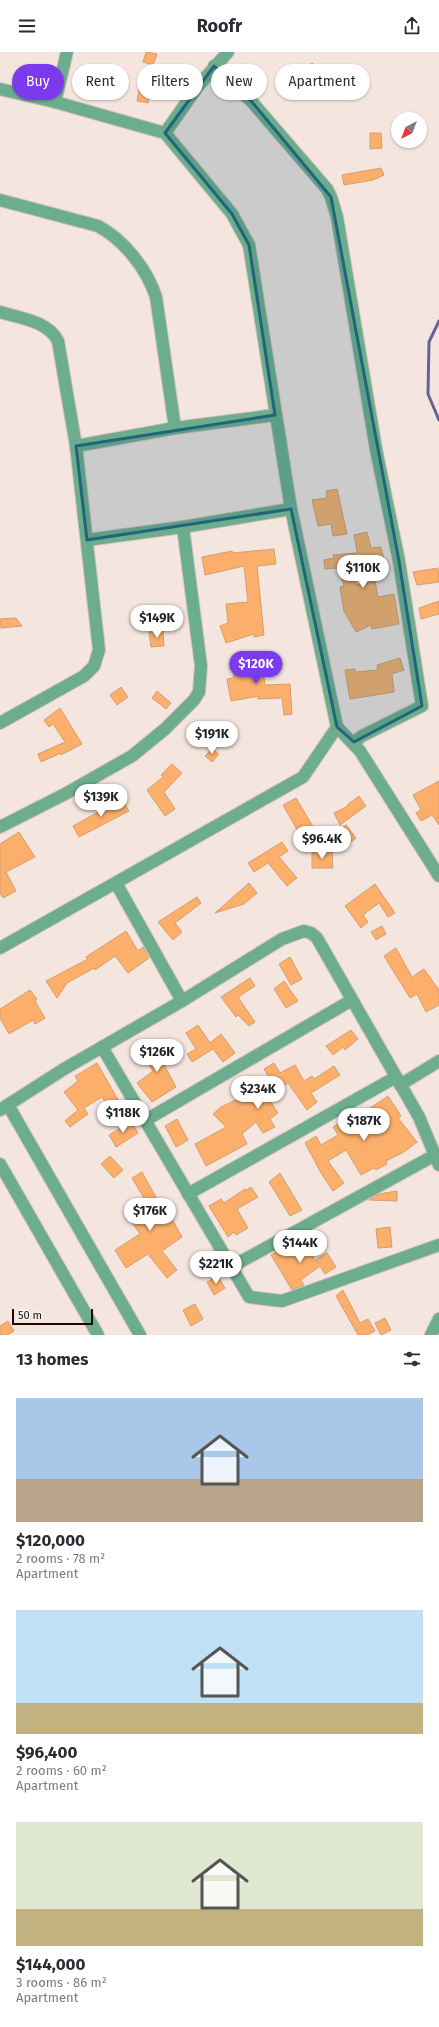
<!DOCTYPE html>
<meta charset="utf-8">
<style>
body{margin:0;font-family:"Fira Sans",sans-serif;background:#f2f2f3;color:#2b2b33;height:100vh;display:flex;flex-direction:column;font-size:15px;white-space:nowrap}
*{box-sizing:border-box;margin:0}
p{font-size:13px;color:#7c7c81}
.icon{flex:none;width:22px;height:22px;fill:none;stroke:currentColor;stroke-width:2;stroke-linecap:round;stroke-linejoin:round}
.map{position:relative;height:1283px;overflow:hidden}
.sheet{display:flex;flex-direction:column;background:#fff;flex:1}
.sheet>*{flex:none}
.banner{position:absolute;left:12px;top:12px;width:415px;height:36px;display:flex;gap:8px}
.needle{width:26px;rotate:221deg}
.buttons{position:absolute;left:391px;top:60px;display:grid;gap:8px}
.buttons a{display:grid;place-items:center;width:36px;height:36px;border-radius:50%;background:#fff;box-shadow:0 1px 3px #0004;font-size:20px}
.scale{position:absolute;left:12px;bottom:10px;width:81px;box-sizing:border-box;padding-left:4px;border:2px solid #1f0701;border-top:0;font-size:11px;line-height:14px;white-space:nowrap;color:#1f0701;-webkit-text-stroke:3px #f5f5f5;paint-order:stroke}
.price{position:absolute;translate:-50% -34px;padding:0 9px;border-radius:14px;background:#fff;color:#222;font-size:13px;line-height:26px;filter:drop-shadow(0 1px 2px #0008)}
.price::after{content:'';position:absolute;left:50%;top:24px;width:12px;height:9px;margin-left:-6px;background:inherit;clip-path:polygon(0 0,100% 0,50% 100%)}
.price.selected{background:#7c3aed;color:#fff}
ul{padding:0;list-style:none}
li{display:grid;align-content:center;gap:8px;height:212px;padding:0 16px}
li span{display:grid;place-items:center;height:124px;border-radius:0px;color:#555}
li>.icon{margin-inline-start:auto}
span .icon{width:72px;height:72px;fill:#fffc;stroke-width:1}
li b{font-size:17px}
h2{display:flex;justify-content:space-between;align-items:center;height:48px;padding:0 16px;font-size:17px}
.tag{padding:0 14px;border-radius:18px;background:#fff;box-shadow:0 1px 3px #0004;font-size:14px;line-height:36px}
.tag.selected{background:#7c3aed;color:#fff}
header{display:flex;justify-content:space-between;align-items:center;height:52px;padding:0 16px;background:#fff;font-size:18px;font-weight:700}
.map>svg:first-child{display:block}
</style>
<header><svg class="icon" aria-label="menu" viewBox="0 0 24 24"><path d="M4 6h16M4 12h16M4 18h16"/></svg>Roofr<svg class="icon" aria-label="share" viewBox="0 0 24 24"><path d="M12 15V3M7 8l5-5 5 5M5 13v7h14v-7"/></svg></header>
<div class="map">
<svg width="439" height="1283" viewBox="0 0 439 1283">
<rect width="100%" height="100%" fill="#f4e5df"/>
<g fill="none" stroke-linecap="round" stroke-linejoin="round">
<polyline stroke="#66619a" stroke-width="3" points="439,269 429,290 428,342 439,368"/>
</g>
<g fill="#fcaf6b" stroke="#d69e6e">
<polygon points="146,0 157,2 153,13 143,10"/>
<polygon points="312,11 321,18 304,38 296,31"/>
<polygon points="350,16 359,23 352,31 344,23"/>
<polygon points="140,31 151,32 148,51 137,49"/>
<polygon points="370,81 381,81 382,96 370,97"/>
<polygon points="381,116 384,123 373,128 344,133 342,123"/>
<polygon points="337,437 347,482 333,484 331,472 318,474 312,448 327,446 326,439"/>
<polygon points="367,480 371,496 381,495 384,508 351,513 356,533 375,529 378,545 394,542 399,572 372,577 371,573 356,580 344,559 340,535 344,534 339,516 325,517 324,508 334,506 333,503 356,501 357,499 354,483"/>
<polygon points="274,497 276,512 257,514 264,583 254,585 254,582 226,591 220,574 228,571 226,552 248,550 244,514 205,523 202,505 232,499 233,501"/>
<polygon points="438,516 439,530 417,533 413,520"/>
<polygon points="439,549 439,562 421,567 419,556"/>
<polygon points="16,566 22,574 1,576 0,567"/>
<polygon points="163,579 164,594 151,595 149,580"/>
<polygon points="245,604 247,615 262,612 265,633 290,632 292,662 284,663 282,646 257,647 260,644 231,649 227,627 234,626 233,605"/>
<polygon points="400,606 404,618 392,622 394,640 350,647 345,618 355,617 355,620 378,618 377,613"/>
<polygon points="121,635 128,645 117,653 110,643"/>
<polygon points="157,639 171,651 166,657 152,646"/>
<polygon points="60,656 82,692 61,703 61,701 41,710 38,702 65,690 53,672 49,675 44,668"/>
<polygon points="212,697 219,702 212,710 205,704"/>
<polygon points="172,712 182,721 164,740 175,757 165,764 147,738 163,725 161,723"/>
<polygon points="439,729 439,773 432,763 421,769 416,761 421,758 413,743"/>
<polygon points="359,744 366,754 340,773 334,761 348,754 347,753"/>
<polygon points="296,746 318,783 305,792 283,753"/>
<polygon points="122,747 129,759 79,785 73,774"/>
<polygon points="346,773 356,786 344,795 334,782"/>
<polygon points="19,780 35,805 6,820 16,839 3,846 0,841 0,792"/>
<polygon points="282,790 288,799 279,805 297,826 287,834 268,811 254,820 248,811"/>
<polygon points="332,800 333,816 312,816 312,801"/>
<polygon points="249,831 257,841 244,852 215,861"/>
<polygon points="375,832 395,861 388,865 379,851 363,863 368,870 361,876 345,854"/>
<polygon points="197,845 201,851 175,871 182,880 173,888 158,870"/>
<polygon points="382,874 386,882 376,888 371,880"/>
<polygon points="126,879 138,899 143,895 149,906 128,921 115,904 95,918 94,916 67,931 57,946 46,929 88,907 86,905"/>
<polygon points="396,896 412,925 424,917 439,938 439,953 426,960 417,942 410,946 384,904"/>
<polygon points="290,905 302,927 291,933 279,912"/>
<polygon points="250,926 255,934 238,945 255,970 249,974 238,963 236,965 221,945"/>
<polygon points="284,929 298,949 286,956 274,937"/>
<polygon points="30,938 37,947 35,949 45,966 35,972 33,968 9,982 0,966 0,957"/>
<polygon points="198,973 210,991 221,982 235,1001 223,1010 213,997 192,1010 187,1002 196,997 186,981"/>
<polygon points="351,978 358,987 345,998 343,995 333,1003 326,994"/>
<polygon points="170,989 175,999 161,1007 176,1035 152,1050 137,1031 153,1019 142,1001 153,994 156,997"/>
<polygon points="97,1011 121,1053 111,1060 102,1045 84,1056 88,1062 70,1075 65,1069 78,1058 64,1040 78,1029 75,1024"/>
<polygon points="274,1011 280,1021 295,1013 304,1029 312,1024 314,1027 334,1014 340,1023 311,1041 317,1050 307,1058 288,1031 267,1044 278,1061 270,1067 275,1075 263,1081 256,1070 242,1082 247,1092 206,1114 195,1092 226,1075 213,1062 221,1055 242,1045 240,1042 251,1036 252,1038 270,1027 264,1017"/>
<polygon points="388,1044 401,1064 398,1066 417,1090 404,1100 386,1109 387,1112 376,1118 374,1116 361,1123 346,1098 328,1109 344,1131 333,1139 321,1121 305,1091 316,1084 321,1093 338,1083 333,1075 359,1061 360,1063"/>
<polygon points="177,1067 188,1088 176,1095 165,1074"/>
<polygon points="131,1070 138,1081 116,1095 109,1083"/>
<polygon points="110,1104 123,1118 114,1126 101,1112"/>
<polygon points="142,1120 165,1162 168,1160 182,1185 162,1199 177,1218 167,1226 148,1202 126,1216 115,1198 140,1182 128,1164 147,1151 132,1126"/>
<polygon points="280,1121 302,1158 290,1164 269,1130"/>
<polygon points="251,1135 258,1145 237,1157 248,1176 236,1183 234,1180 228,1185 209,1154 221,1147 224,1151 245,1137 245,1139"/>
<polygon points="397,1139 397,1149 369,1148 379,1142"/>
<polygon points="390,1175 392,1195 378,1196 376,1177"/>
<polygon points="297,1188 298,1190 301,1188 318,1212 316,1208 327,1201 336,1215 325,1222 320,1214 301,1228 304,1233 292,1238 271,1203 283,1196 284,1198"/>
<polygon points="218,1224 225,1236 214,1243 207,1230"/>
<polygon points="343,1238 360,1271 368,1267 375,1279 367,1283 358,1283 336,1244"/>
<polygon points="195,1252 203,1267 191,1274 183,1258"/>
<polygon points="385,1266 391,1278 381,1283 375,1271"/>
<polygon points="8,1269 14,1279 7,1283 0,1283 0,1274"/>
</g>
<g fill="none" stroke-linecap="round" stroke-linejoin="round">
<g stroke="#d2c1bb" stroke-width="14">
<g id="minor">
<polyline points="214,14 252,50 327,137 331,145 337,165 376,397 399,509 422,654 362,684 354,690"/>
<polyline points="0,37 55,50 165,81 232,162 249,193 291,457 337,675 303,725 0,896"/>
<polyline points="55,50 67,0"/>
<polyline points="165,81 198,34 228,0"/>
<path d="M0,148l98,26c26,14 49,43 58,71l19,131"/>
<path d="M0,260c20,6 48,9 58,29l18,105 23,204 -5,16 -10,10 -84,47"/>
<polyline points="76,394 175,376 275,363"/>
<polyline points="87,488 183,475 291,457"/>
<polyline points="337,675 360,699 439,824"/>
<polyline points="0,775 65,742 132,704 165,677 194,648 199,640 201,614 183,475"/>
<polyline points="116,831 182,949"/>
<polyline points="102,995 249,1245 282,1249 439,1193"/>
<polyline points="400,1033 439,1009"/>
<polyline points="8,1053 140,1283"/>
<polyline points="0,1058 64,1017 182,949 282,887 304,879 311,881 317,886 419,1065 439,1113"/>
<polyline points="146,1068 352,948"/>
<polyline points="0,1112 98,1283"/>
<polyline points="188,1142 396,1025"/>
<polyline points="231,1215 435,1103"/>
<polyline points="431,1283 439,1267"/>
</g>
</g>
<use href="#minor" stroke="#6cad8d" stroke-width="12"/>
</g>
<path fill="#236578" fill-opacity="0.2" stroke="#236578" stroke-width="3" stroke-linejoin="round" d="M214,14l38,36 79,95 68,364 23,145 -68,36 -17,-15 -46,-218 -204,31 -11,-94 199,-31 -26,-170 -17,-31 -67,-81z"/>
</svg>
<div class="buttons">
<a><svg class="needle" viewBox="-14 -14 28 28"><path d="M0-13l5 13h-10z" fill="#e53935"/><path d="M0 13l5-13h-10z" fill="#7c7c81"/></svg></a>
</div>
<div class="scale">50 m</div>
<b class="price" style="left:363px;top:537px">$110K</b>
<b class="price" style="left:157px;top:587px">$149K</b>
<b class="price selected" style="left:256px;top:633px">$120K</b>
<b class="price" style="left:212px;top:703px">$191K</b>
<b class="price" style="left:101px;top:766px">$139K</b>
<b class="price" style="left:322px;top:808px">$96.4K</b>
<b class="price" style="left:157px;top:1021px">$126K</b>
<b class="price" style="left:258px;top:1058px">$234K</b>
<b class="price" style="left:123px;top:1082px">$118K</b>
<b class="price" style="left:364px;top:1090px">$187K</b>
<b class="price" style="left:150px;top:1180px">$176K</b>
<b class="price" style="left:300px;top:1212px">$144K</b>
<b class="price" style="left:216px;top:1233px">$221K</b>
<div class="banner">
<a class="tag selected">Buy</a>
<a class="tag">Rent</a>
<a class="tag">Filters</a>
<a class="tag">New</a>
<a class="tag">Apartment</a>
</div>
</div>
<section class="sheet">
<h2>13 homes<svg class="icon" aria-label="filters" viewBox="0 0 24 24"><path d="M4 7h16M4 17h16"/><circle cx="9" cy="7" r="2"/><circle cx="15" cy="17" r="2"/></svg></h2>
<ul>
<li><span style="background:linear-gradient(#a9c7e8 65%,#b9a48a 0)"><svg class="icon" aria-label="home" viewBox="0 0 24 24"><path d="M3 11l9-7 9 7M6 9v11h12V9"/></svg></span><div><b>$120,000</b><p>2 rooms · 78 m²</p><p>Apartment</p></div></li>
<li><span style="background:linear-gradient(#bfe0f5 75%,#c2b280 0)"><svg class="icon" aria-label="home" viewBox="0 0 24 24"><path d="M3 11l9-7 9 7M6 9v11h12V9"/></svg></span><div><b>$96,400</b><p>2 rooms · 60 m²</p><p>Apartment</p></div></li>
<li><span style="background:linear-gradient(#dfe7d0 70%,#c2b280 0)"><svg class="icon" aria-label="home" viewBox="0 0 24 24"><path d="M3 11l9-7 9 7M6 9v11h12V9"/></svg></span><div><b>$144,000</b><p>3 rooms · 86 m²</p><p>Apartment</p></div></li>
</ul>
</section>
